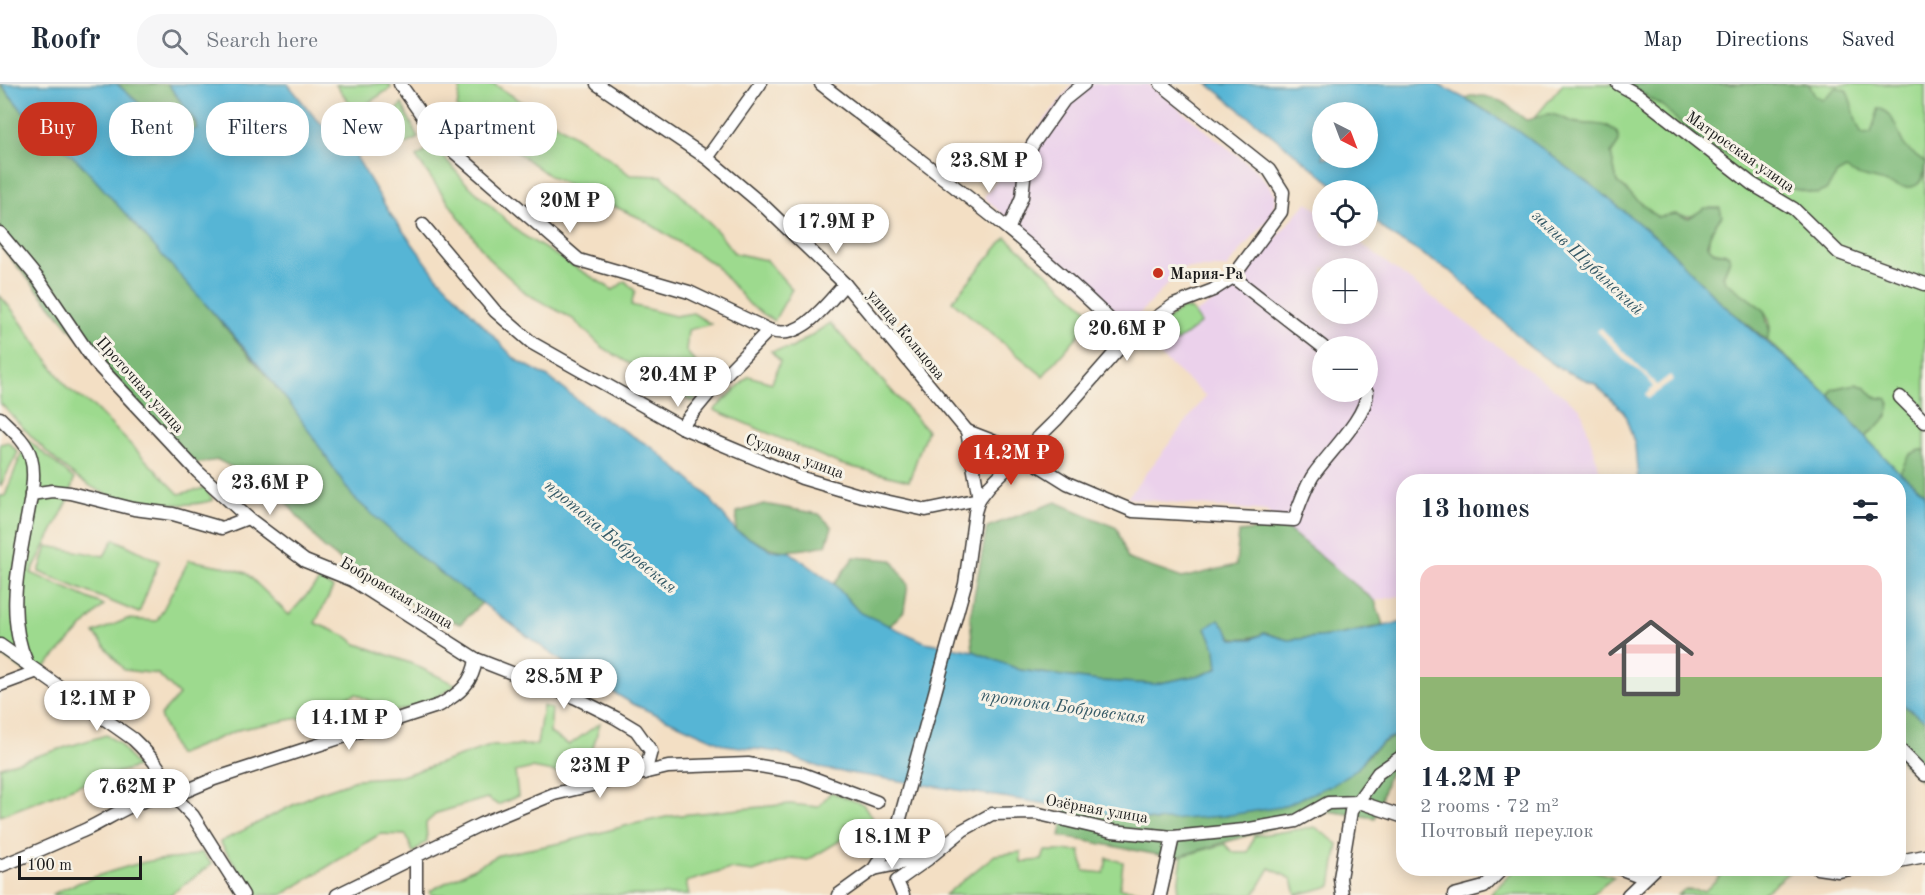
<!DOCTYPE html>
<meta charset="utf-8">
<style>
body{margin:0;font-family:"Old Standard TT",serif;background:#f6f6f7;color:#1f2937;height:100vh;display:flex;flex-direction:column;font-size:22px;white-space:nowrap}
*{box-sizing:border-box;margin:0}
p{font-size:20px;color:#747a83}
.icon{flex:none;width:33px;height:33px;fill:none;stroke:currentColor;stroke-width:2;stroke-linecap:round;stroke-linejoin:round}
.map{position:relative;flex:1;overflow:hidden}
.side{position:absolute;left:1396px;top:390px;width:510px;height:402px;display:flex;flex-direction:column;background:#fff;border-radius:24px;box-shadow:0 3px 15px #0003}
.side>*{flex:none}
.hud{position:absolute;left:18px;top:18px;width:570px;height:54px;display:flex;gap:12px}
.needle{width:39px;rotate:138deg}
.buttons{position:absolute;left:1312px;top:18px;display:grid;gap:12px}
.buttons a{display:grid;place-items:center;width:66px;height:66px;border-radius:50%;background:#fff;box-shadow:0 3px 15px #0003;font-size:30px}
.scale{position:absolute;left:18px;bottom:15px;width:124px;box-sizing:border-box;padding-left:6px;border:3px solid #1c1c1c;border-top:0;font-size:16px;line-height:21px;white-space:nowrap;color:#1c1c1c;-webkit-text-stroke:4px #f7f3e8;paint-order:stroke}
.price{position:absolute;translate:-50% -51px;padding:0 14px;border-radius:21px;background:#fff;color:#222;font-size:20px;line-height:39px;filter:drop-shadow(0 2px 3px #0008)}
.price::after{content:'';position:absolute;left:50%;top:36px;width:18px;height:14px;margin-left:-9px;background:inherit;clip-path:polygon(0 0,100% 0,50% 100%)}
.price.selected{background:#c8321e;color:#fff}
ul{padding:0;list-style:none}
li{display:grid;align-content:center;gap:12px;height:318px;padding:0 24px}
li span{display:grid;place-items:center;height:186px;border-radius:18px;color:#555}
li>.icon{margin-inline-start:auto}
span .icon{width:108px;height:108px;fill:#fffc;stroke-width:1}
li b{font-size:26px}
h2{display:flex;justify-content:space-between;align-items:center;height:72px;padding:0 24px;font-size:26px}
.pill{padding:0 21px;border-radius:24px;background:#fff;box-shadow:0 3px 15px #0003;font-size:21px;line-height:54px}
.pill.selected{background:#c8321e;color:#fff}
header{display:flex;align-items:center;gap:36px;box-sizing:border-box;height:84px;padding:0 30px;background:#fff;border-bottom:2px solid #e0e1e3}
header strong{font-size:28px}
nav{display:flex;gap:33px;margin-inline-start:auto;font-size:21px}
.search{width:420px;height:54px;background:#f6f6f7;display:flex;align-items:center;gap:15px;box-sizing:border-box;padding:0 21px;border-radius:24px;color:#747a83;font-size:22px}
.map>svg:first-child{display:block}
</style>
<header>
<strong>Roofr</strong>
<div class="search"><svg class="icon" aria-label="search" viewBox="0 0 24 24"><circle cx="10" cy="10" r="6"/><path d="M15 15l6 6"/></svg>Search here</div>
<nav><a>Map</a><a>Directions</a><a>Saved</a></nav>
</header>
<div class="map">
<svg width="1925" height="811" viewBox="0 0 1925 811">
<rect width="100%" height="100%" fill="#f7f3e8"/>
<filter id="ink" filterUnits="userSpaceOnUse"><feTurbulence type="fractalNoise" baseFrequency=".0167" numOctaves="2"/><feDisplacementMap in="SourceGraphic" scale="12" xChannelSelector="R" yChannelSelector="G"/><feConvolveMatrix kernelMatrix="1 2 1 2 8 2 1 2 1" color-interpolation-filters="sRGB"/></filter>
<filter id="wash" filterUnits="userSpaceOnUse"><feTurbulence type="fractalNoise" baseFrequency=".008" numOctaves="4" result="noise"/><feDisplacementMap in="SourceGraphic" scale="24" xChannelSelector="R" yChannelSelector="G"/><feGaussianBlur stdDeviation="1.35" result="paint"/><feColorMatrix in="noise" values="0 0 0 0 0 0 0 0 0 0 0 0 0 0 0 0 0 1.4 0 .05"/><feComposite in="paint" operator="in"/></filter>
<g filter="url(#wash)">
<rect width="100%" height="100%" fill="#f3dfc4"/>
<g fill="#ebd1eb" fill-rule="evenodd">
<polygon points="1073,0 1148,0 1258,88 1276,111 1272,130 1226,184 1183,184 1125,245 984,113"/>
<path d="M1307,118l16,12v22h28l230,173 22,72 -199,1v113l-29,6 -109,-90 -139,-13 79,-102 -61,-53 82,-49zM1323,184h45v46h-45zM1323,262h45v46h-45z"/>
</g>
<g fill="#9dda8e" stroke="#5c7b55" stroke-width="1.5">
<polygon points="390,0 391,4 356,27 336,1"/>
<polygon points="461,0 494,0 605,71 630,91 662,92 718,148 734,169 766,176 792,205 774,237 750,221 715,181 642,135 551,93 457,24"/>
<path d="M1563,0h362v366c-16,0 -19,10 -25,23l-35,-36 22,-20 3,-14 -7,-5 -9,-1c-12,-13 -24,-14 -40,-8l-4,7 -63,-56c16,-37 -34,-40 -44,-63l7,-18 -2,-4 -19,-5v-14l10,-17c-14,-2 -47,-6 -58,-1l-12,-7 -32,-29 -6,-28 8,-13 -2,-9 -9,-6 -31,-3 -27,-9 -15,3z"/>
<polygon points="402,20 418,54 388,70 374,48 390,35"/>
<polygon points="435,62 464,97 521,150 613,206 625,197 635,207 631,221 675,232 693,229 711,240 688,246 686,267 713,298 692,318 602,263 573,235 527,210 489,175 416,73"/>
<polygon points="1006,153 1095,232 1043,292 952,217"/>
<path d="M0,212l14,16 53,76 27,19 85,87 26,-6 8,12c-18,6 -41,5 -59,3 -11,-2 -22,-2 -32,-4 -50,-12 -88,-61 -122,-96z"/>
<polygon points="1181,225 1191,225 1201,239 1176,258 1162,240"/>
<polygon points="830,239 927,346 909,397 840,380 714,326 749,292 772,299 780,277 771,267 792,264"/>
<polygon points="27,355 74,395 68,417 31,489 104,521 34,594 0,570 0,412 5,412"/>
<polygon points="8,358 18,368 0,403 0,360"/>
<polygon points="114,455 159,477 139,529 39,488 47,462 104,472"/>
<polygon points="189,476 227,483 246,489 289,531 320,496 333,504 315,539 346,552 357,560 410,579 457,601 425,620 390,629 357,610 331,617 335,643 318,648 299,634 241,645 177,671 160,632 179,611 158,590 124,586 94,549 127,535 157,537"/>
<polygon points="543,622 552,625 550,649 569,661 600,639 590,674 574,692 532,684 515,688 518,712 498,721 487,714 437,729 426,739 427,757 413,769 406,751 380,750 282,811 255,811 220,758 315,710 359,695 402,692 490,662 537,661"/>
<polygon points="106,651 119,659 137,683 92,696 0,732 0,683"/>
<polygon points="831,708 863,720 874,737 845,740 841,756 808,776 792,774 753,788 730,785 686,798 689,811 431,811 430,807 499,771 561,759 629,741 671,732 790,720 818,723"/>
<polygon points="1315,743 1338,760 1331,802 1296,811 1292,795 1270,784 1254,811 1177,811 1182,772 1225,760 1232,768 1248,768 1254,752"/>
<polygon points="1045,767 1080,767 1084,787 1104,789 1107,774 1123,778 1120,804 1141,807 1142,811 945,811 995,771 1021,768 1021,778 1042,776"/>
<path d="M201,768l11,12 -42,31h-119c30,-15 62,-25 94,-33 20,-5 37,0 56,-10z"/>
<polygon points="1515,785 1559,788 1560,785 1588,785 1614,793 1591,811 1490,811"/>
<polygon points="1727,785 1727,784 1793,785 1761,811 1678,811 1684,806 1705,807"/>
</g>
<g fill="#7eba79" stroke="#4d6b4a" stroke-width="1.5">
<polygon points="0,0 21,25 82,81 185,196 422,475 482,519 460,540 378,505 323,463 276,406 218,376 186,381 0,162"/>
<polygon points="117,0 168,0 192,32 197,44 194,47 187,47 150,29"/>
<path d="M1628,0h181l6,12 8,3 14,-12 9,3c8,14 8,32 16,44l9,-1 8,-25c17,8 16,20 24,35 4,8 15,13 22,19 0,36 -25,25 -48,18 -12,-4 -21,-3 -31,-11l-9,5 -11,16 -9,4 -28,-6 -96,-52 -29,-29z"/>
<path d="M1470,12h15l18,6 23,18c8,0 14,-6 23,-6 9,0 18,7 27,9 15,3 41,-4 43,19l-8,12 6,28 40,35 18,-3 14,4 16,-10h15l2,8 -11,15 -4,14 7,7 14,2 2,5 -7,17 2,5 39,29 6,22 -3,8 -46,-37 -56,-58 -66,-54 -86,-64 -47,-28z"/>
<path d="M1856,300l9,3 9,10 14,2c7,17 -12,28 -23,38l-35,-41 3,-7z"/>
<path d="M1925,366v43l-25,-20c6,-13 9,-23 25,-23z"/>
<path d="M1056,418l61,26 11,31 54,19 54,-13 3,-33 46,-5 90,74 8,24 -44,10 -51,5 -23,-7c-22,10 -37,4 -59,-5l10,22 2,18 -13,6 -50,10 -56,-3 -79,-11 -47,-19 -3,-34 17,-90z"/>
<path d="M764,420l55,10 13,13 -6,18c-47,9 -48,9 -90,-14l1,-19z"/>
<polygon points="854,473 892,476 908,500 904,527 889,543 859,528 834,500"/>
<polygon points="1899,618 1925,636 1925,701 1899,675"/>
<path d="M1404,649v30l-15,11 -14,44 -48,-7 -153,47 -114,-22 6,-29 89,14 203,-53c13,-18 25,-28 46,-35z"/>
</g>
<g fill="#57b5d5" stroke="#3a6878" stroke-width="1.5" fill-rule="evenodd">
<polygon points="1,0 117,0 150,29 193,47 197,44 197,40 168,0 288,0 315,34 329,46 344,52 389,128 434,189 515,275 548,293 593,328 653,364 706,410 736,447 771,466 790,468 834,500 859,528 925,558 973,567 1020,586 1099,597 1155,600 1205,590 1218,584 1216,566 1206,544 1219,535 1233,555 1252,555 1264,549 1288,556 1339,551 1404,538 1404,649 1387,655 1369,669 1358,684 1336,699 1281,723 1224,732 1155,737 824,685 778,668 725,661 633,620 564,579 422,475 353,413 294,325 248,268 82,81 21,25"/>
<path d="M1208,0h229l29,15 47,28 86,64 66,54 56,58 109,93 35,41 35,36 25,20v227l-26,-18v-220l-261,-1 -3,-36 -11,-33 -29,-28 -36,-16 -28,-20 -78,-75 -62,-38 -23,-20v-25h-28zM1323,28h45v46h-45z"/>
</g>
<polygon fill="#f3dfc4" points="1601,244 1657,301 1670,291 1674,296 1648,315 1645,311 1653,303 1644,291 1626,277 1597,247"/>
</g>
<g filter="url(#ink)">
<g fill="none" stroke-linecap="round" stroke-linejoin="round">
<g stroke="#3c3935" stroke-width="15">
<g id="minor">
<polyline points="400,0 438,54 579,176 689,208 769,246"/>
<polyline points="597,0 707,74 765,123 845,200 967,347 979,415"/>
<path d="M821,0c105,82 214,158 307,254"/>
<polyline points="1618,0 1638,11 1752,100 1794,125 1839,169 1925,200"/>
<polyline points="707,74 760,0"/>
<polyline points="423,141 495,227 532,259 681,343 802,394 862,412 926,426 979,415"/>
<polyline points="1009,144 1022,113 1026,75 1033,60 1064,16 1084,0"/>
<polyline points="0,149 39,196 94,277 198,388 248,434"/>
<polyline points="1233,193 1323,263"/>
<polyline points="1900,313 1925,338"/>
<path d="M0,334c11,11 27,24 31,40 5,17 0,38 -3,55 -9,49 -23,103 -1,150"/>
<path d="M681,343l38,-46 50,-51c31,13 57,-26 76,-46"/>
<path d="M967,347l44,17 56,35 66,28 161,9c5,-15 10,-29 18,-43 15,-23 55,-59 55,-85"/>
<polyline points="31,410 52,407 70,409 134,425 173,430 222,444 248,434 305,477 352,496 476,575 576,614 616,634 636,646 651,667 645,689"/>
<path d="M0,561l133,94c18,17 31,33 41,57l40,-17 226,-74c19,-11 33,-22 36,-46"/>
<polyline points="0,601 35,588"/>
<polyline points="1899,665 1925,691"/>
<polyline points="416,773 416,811"/>
<polyline points="1899,777 1925,772"/>
<path d="M0,782c30,-11 58,-24 87,-37 27,-13 56,-35 87,-33l19,20 50,79"/>
<polyline points="1619,784 1645,794"/>
<polyline points="1817,784 1838,787 1856,784"/>
<polyline points="874,785 930,773 963,746 992,730 1035,729 1112,747 1173,753 1244,746 1296,737 1328,719 1359,718 1404,733"/>
<polyline points="337,811 481,740 554,710 668,683 748,680 800,689 877,718"/>
<polyline points="838,811 874,785 896,749 965,500 975,428 979,415 989,402 1056,336 1128,254 1174,221 1213,206 1233,193 1281,128 1283,108 1269,86 1161,0"/>
<polyline points="903,811 897,797 928,775"/>
<polyline points="1160,811 1173,753"/>
<polyline points="1342,811 1340,794 1351,727 1378,689 1404,671"/>
<polyline points="1454,811 1484,803 1503,784"/>
<polyline points="1628,811 1656,784"/>
</g>
</g>
<use href="#minor" stroke="#fff" stroke-width="12"/>
</g>
</g>
<circle fill="#c8321e" stroke="#f7f3e8" stroke-width="2" cx="1158" cy="189" r="6"/>
<g text-anchor="middle" stroke-width="6" stroke-linejoin="round" paint-order="stroke">
<g font-size="16" fill="#1c1c1c" stroke="#f7f3e8">
<text transform="translate(1741 67) rotate(35)" y="6">Матросская улица</text>
<text transform="translate(907 250) rotate(50)" y="6">улица Кольцова</text>
<text transform="translate(141 300) rotate(48)" y="6">Проточная улица</text>
<text transform="translate(795 371) rotate(20)" y="6">Судовая улица</text>
<text transform="translate(397 508) rotate(30)" y="6">Бобровская улица</text>
<text transform="translate(1097 724) rotate(10)" y="6">Озёрная улица</text>
</g>
<g font-size="16" font-weight="bold" fill="#1c1c1c" stroke="#f7f3e8" text-anchor="start">
<text x="1170" y="195">Мария-Ра</text>
</g>
<g font-size="18" font-style="italic" fill="#345966" stroke="#f7f3e8">
<text transform="translate(1588 178) rotate(43)" y="6">залив Шубинский</text>
<text transform="translate(611 452) rotate(40)" y="6">протока Бобровская</text>
<text transform="translate(1063 622) rotate(8)" y="6">протока Бобровская</text>
</g>
</g>
</svg>
<div class="buttons">
<a><svg class="needle" viewBox="-14 -14 28 28"><path d="M0-13l5 13h-10z" fill="#e53935"/><path d="M0 13l5-13h-10z" fill="#747a83"/></svg></a>
<a><svg class="icon" aria-label="locate" viewBox="0 0 24 24"><circle cx="12" cy="12" r="6"/><path d="M12 2v4M12 18v4M2 12h4M18 12h4"/></svg></a>
<a>+</a>
<a>−</a>
</div>
<div class="scale">100 m</div>
<b class="price" style="left:989px;top:110px">23.8M ₽</b>
<b class="price" style="left:570px;top:150px">20M ₽</b>
<b class="price" style="left:836px;top:171px">17.9M ₽</b>
<b class="price" style="left:1127px;top:278px">20.6M ₽</b>
<b class="price" style="left:678px;top:324px">20.4M ₽</b>
<b class="price selected" style="left:1011px;top:402px">14.2M ₽</b>
<b class="price" style="left:270px;top:432px">23.6M ₽</b>
<b class="price" style="left:564px;top:626px">28.5M ₽</b>
<b class="price" style="left:97px;top:648px">12.1M ₽</b>
<b class="price" style="left:349px;top:667px">14.1M ₽</b>
<b class="price" style="left:600px;top:715px">23M ₽</b>
<b class="price" style="left:137px;top:736px">7.62M ₽</b>
<b class="price" style="left:892px;top:786px">18.1M ₽</b>
<div class="hud">
<a class="pill selected">Buy</a>
<a class="pill">Rent</a>
<a class="pill">Filters</a>
<a class="pill">New</a>
<a class="pill">Apartment</a>
</div>
<section class="side">
<h2>13 homes<svg class="icon" aria-label="filters" viewBox="0 0 24 24"><path d="M4 7h16M4 17h16"/><circle cx="9" cy="7" r="2"/><circle cx="15" cy="17" r="2"/></svg></h2>
<ul>
<li><span style="background:linear-gradient(#f6c9c9 60%,#8fb573 0)"><svg class="icon" aria-label="home" viewBox="0 0 24 24"><path d="M3 11l9-7 9 7M6 9v11h12V9"/></svg></span><div><b>14.2M ₽</b><p>2 rooms · 72 m²</p><p>Почтовый переулок</p></div></li>
</ul>
</section>
</div>
